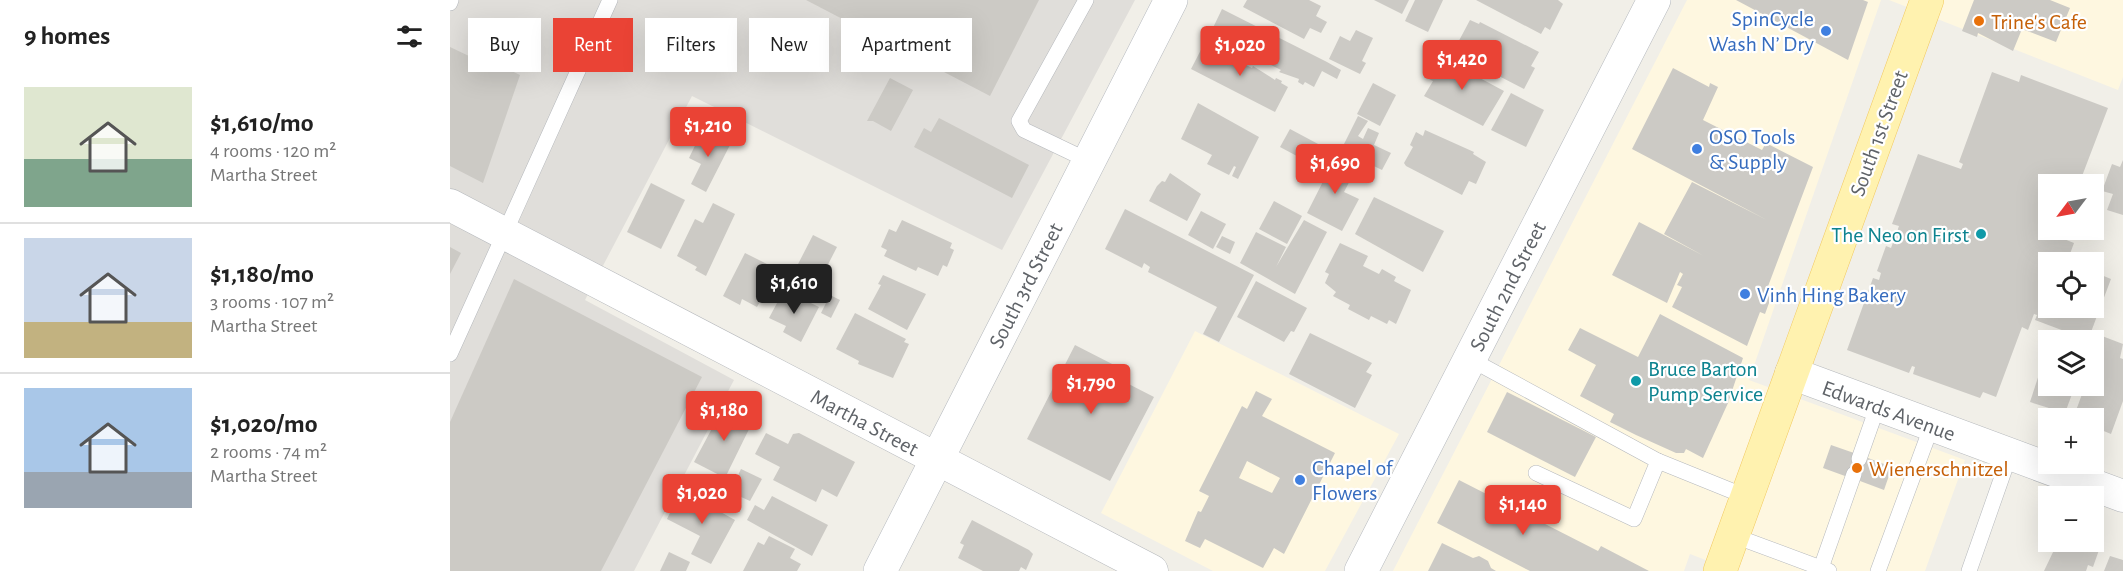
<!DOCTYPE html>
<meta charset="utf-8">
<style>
body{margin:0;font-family:"Alegreya Sans",sans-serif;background:#f2f2f2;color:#222;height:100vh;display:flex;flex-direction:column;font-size:22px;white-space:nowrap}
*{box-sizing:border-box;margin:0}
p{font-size:20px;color:#767676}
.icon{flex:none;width:33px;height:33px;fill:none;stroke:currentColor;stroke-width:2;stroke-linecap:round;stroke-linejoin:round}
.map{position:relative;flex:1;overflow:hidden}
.side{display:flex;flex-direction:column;background:#fff;width:450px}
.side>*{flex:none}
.banner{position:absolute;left:18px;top:18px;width:570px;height:54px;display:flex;gap:12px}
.needle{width:39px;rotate:238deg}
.controls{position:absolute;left:1588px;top:174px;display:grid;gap:12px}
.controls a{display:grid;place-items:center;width:66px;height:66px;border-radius:0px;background:#fff;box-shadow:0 6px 24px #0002;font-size:30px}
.price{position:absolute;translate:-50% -51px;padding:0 14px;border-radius:6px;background:#ea4335;color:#fff;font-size:20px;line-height:39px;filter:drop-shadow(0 2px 3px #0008)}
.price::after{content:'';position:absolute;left:50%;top:36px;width:18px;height:14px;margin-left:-9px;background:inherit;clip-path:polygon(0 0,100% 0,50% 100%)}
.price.selected{background:#222;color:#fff}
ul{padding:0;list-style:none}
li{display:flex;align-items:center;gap:18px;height:150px;padding:0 24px}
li+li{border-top:2px solid #e0e0e0}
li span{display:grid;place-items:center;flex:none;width:168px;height:120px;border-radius:0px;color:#555}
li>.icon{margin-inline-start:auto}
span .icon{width:72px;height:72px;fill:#fffc;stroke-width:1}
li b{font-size:26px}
h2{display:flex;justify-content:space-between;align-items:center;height:72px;padding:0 24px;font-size:26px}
.chip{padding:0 21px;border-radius:0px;background:#fff;box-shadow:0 6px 24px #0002;font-size:21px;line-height:54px}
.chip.selected{background:#ea4335;color:#fff}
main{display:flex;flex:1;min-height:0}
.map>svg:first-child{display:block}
</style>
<main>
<section class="side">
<h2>9 homes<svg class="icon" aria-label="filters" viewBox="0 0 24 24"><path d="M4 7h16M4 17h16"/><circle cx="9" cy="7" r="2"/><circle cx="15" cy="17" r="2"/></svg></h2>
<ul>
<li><span style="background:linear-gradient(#dfe7d0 60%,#7fa58c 0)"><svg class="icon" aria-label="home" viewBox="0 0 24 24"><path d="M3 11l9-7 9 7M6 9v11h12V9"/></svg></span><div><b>$1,610/mo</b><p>4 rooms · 120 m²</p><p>Martha Street</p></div></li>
<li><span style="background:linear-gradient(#c9d6e8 70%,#c2b280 0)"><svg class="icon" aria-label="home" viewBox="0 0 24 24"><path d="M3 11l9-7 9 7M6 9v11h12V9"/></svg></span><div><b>$1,180/mo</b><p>3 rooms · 107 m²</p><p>Martha Street</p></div></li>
<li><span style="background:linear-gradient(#a9c7e8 70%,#9aa5b1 0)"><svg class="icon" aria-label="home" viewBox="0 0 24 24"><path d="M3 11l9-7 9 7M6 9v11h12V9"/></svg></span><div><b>$1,020/mo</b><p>2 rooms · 74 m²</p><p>Martha Street</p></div></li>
</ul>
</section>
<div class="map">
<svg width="1673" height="571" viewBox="0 0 1673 571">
<rect width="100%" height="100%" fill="#f1efe8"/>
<g fill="#fef7e0">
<polygon points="1237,0 1431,0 1299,380 1515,460 1475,571 1284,571 1240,554 1234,571 943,571"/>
<polygon points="1439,0 1673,0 1673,77 1668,90"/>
<polygon points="745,331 949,434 875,571 763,571 651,513"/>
</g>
<polygon fill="#e0deda" points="0,0 685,0 552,250 242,96 135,300 284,380 184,571 0,571"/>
<g fill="#cccac5" fill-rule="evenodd">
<polygon points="356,0 589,0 540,96"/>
<polygon points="797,0 859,0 871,6 866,16 877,22 871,33 860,28 854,39 793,7"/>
<polygon points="924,0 959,0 952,14"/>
<polygon points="965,0 993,0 978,32 955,21"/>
<polygon points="1026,0 1108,0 1113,4 1100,30 1095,27 1091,34"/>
<polygon points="1286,0 1413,0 1418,2 1398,60"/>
<polygon points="1524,0 1600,0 1620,8 1606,42 1572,29 1563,51 1528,33 1527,37 1512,31"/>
<polygon points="772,9 877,62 891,70 887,79 872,71 864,87 855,82 853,85 848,82 849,79 829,72 831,70 813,61 812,64 806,61 807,58 795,52 794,55 773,41 772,43 766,40 767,37 760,34"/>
<polygon points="1020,20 1029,24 1030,22 1089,52 1081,66 1085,68 1074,89 1012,57 1014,54 1004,50"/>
<polygon points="906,30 923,38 912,61 916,63 910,74 879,59 890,36 900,41"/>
<polygon points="754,44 761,47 762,45 784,59 786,57 791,60 790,62 802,68 803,66 825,80 826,78 832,81 831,83 838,87 825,112 741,69"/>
<polygon points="0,47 40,66 43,62 70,75 33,183 0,166"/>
<polygon points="987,55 1054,91 1033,126 974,96 983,81 975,77"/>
<polygon points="1223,68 1259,87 1260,83 1268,87 1253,120 1312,150 1316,143 1363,167 1317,289 1323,292 1315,314 1310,312 1297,346 1222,307 1232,287 1227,285 1233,274 1230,272 1217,303 1162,275 1189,222 1254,256 1214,234 1242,182 1317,220 1182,149"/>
<polygon points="1542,72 1569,82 1571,75 1658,108 1629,184 1599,184 1599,230 1618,230 1614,239 1624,243 1617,262 1599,262 1599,308 1644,308 1644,272 1661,279 1638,340 1585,320 1587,315 1584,314 1578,330 1572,327 1546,397 1533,392 1530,398 1463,374 1465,367 1462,366 1459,373 1397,350 1423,278 1429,280 1431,273 1427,271 1436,246 1441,248 1449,226 1442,224 1468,154 1511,169 1513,164 1509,162"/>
<polygon points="440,78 463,90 441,131 423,121 417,121"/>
<polygon points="923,83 946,95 930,126 907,114"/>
<polygon points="1061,93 1094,110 1076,147 1041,130"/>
<polygon points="748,103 809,137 788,179 782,176 786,167 784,166 779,175 757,164 762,155 731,139"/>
<polygon points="908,116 918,121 908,136 913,139 918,128 929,133 924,145 941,153 932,170 891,150"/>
<polygon points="489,118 579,165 562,198 464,147 474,128 481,132"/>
<polygon points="253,129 281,143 256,192 241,184 251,164 239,158"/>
<polygon points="840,129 870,145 860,163 830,147"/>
<polygon points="975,130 1024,152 1023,154 1036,162 1026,184 1019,181 1012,195 956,166 954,163 963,147 960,145 966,132 973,136"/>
<polygon points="887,154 908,165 894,192 909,199 892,231 857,213"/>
<polygon points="1673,160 1673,215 1657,210 1663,194 1652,191 1662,164 1670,167"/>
<polygon points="720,173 751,194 737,221 699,201 707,186 712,181 715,182"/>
<polygon points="201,183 235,200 211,249 177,232"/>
<polygon points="924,197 994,231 973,272 905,234"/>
<polygon points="824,201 852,216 837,244 809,229"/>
<polygon points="263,203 285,214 256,276 245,270 247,267 227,256 245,219 253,223"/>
<polygon points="675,209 804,275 769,342 753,334 767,307 698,272 700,267 694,263 692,268 655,249"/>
<polygon points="751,211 776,224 763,249 738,235"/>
<polygon points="452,220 502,243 500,248 504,250 497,267 493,265 488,276 468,267 466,271 434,256 437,250 431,247 439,229 446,232"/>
<polygon points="854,220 877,232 845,294 790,263 806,232 836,247 826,267"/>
<polygon points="363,235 387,247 370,280 346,268"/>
<polygon points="772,236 785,242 780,254 766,247"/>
<polygon points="890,243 918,256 913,266 929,274 932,269 946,277 944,281 961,290 946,324 939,320 937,324 921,316 919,320 898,309 900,305 883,296 886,292 875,283 879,274 875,272"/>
<polygon points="0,247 11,253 0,274"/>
<polygon points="295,253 327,269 307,307 292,299 290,305 273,296"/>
<polygon points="433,275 476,294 457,330 418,309 431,285 428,284"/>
<polygon points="64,279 252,377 151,571 0,571 0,422"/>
<polygon points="806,281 857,308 844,332 841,331 834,342 787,317"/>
<polygon points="334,290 369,307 351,342 333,332 336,326 319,318"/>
<polygon points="380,295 390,300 381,318 371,313"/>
<polygon points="405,313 456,339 454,342 459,344 443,378 408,364 409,361 386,349"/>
<polygon points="1210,314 1293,358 1278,403 1253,458 1236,449 1234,453 1226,453 1186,435 1160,422 1164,414 1130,396 1146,365 1118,350 1130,328 1188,357"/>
<polygon points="860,333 922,363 916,372 922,375 905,408 839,374"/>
<polygon points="1652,336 1673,344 1670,358 1673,359 1673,401 1661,434 1644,427 1644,418 1624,416 1635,386 1644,386 1644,358"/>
<polygon points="625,345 668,367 663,376 704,397 660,481 577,439"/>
<polygon points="1595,356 1599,358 1599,386 1625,386 1615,413 1580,402"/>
<path d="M806,391l16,8 -10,17 73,37 -51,101 -10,-6 -11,20 -58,-29 -5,9 -15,-7 13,-30 3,1 8,-16 -10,-5 43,-85 5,3zM797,461l33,17 -8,15 -33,-15z"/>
<polygon points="1057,392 1146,437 1125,477 1037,432"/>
<polygon points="274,406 284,411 286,409 303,421 275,478 244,462"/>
<polygon points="316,433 338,444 343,434 349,433 405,462 387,497 372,489 366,502 323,480 330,467 305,454"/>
<polygon points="1381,445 1404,453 1402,456 1417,461 1418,458 1442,467 1434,490 1410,481 1411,477 1397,472 1395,476 1373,468"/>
<polygon points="291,469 312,479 300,501 280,492"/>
<polygon points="264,480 280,488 273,502 257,493"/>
<polygon points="1009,480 1148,551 1151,546 1199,571 1080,571 987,523"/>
<polygon points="231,490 285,520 261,564 241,554 250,536 217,519"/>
<polygon points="322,496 378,525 362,556 297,520 305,505 314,510"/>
<polygon points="522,520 579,550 583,554 576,570 571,567 569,571 533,571 508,558 514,545 510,543"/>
<polygon points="319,536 345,549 340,558 351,564 347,571 293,571 308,542 314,545"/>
<polygon points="1612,542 1645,543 1644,548 1649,550 1643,567 1638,565 1636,571 1594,571 1604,550 1608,552"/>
<polygon points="992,543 1023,558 1029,556 1038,561 1041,568 1046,571 978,571"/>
<polygon points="219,552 240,562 236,571 210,571"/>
<polygon points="1660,556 1673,560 1673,571 1654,571"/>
</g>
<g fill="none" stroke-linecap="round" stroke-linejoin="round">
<g stroke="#b5b8bc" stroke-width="16">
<g id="lane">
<polyline points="636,0 569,121 574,130 639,161"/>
<polyline points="0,3 1,0"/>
<polyline points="0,354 160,0"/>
<polyline points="1020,359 1208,461 1184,519 1086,473"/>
<polyline points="1409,459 1428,405"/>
<polyline points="1208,461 1297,497"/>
<polyline points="1282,535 1379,571"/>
<polyline points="1371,568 1404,474"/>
<polyline points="1428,571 1482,425"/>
<polyline points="1519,571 1560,454"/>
</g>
</g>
<g stroke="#b5b8bc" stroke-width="33">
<g id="street">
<polyline points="0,205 702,571"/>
<polyline points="1341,373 1673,496"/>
</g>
</g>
<g stroke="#b6babf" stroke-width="34">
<g id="secondary">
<polyline points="430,571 721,0"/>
<polyline points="911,571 1204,0"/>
</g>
</g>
<g stroke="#f2c960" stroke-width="34">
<polyline id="primary" points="1270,571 1477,0"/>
</g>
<use href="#lane" stroke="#fff" stroke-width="15"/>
<use href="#street" stroke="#fff" stroke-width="32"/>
<use href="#secondary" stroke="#fff" stroke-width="33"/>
<use href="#primary" stroke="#fff2af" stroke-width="33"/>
</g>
<g fill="#e8710a" stroke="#fff" stroke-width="2">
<circle cx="1529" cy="21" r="6"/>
<circle cx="1407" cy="468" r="6"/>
</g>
<g fill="#3f7fe0" stroke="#fff" stroke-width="2">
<circle cx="1376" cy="31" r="6"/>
<circle cx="1247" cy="149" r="6"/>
<circle cx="1295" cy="294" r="6"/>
<circle cx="850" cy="480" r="6"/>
</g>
<g fill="#0f9aa8" stroke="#fff" stroke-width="2">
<circle cx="1531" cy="234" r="6"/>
<circle cx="1186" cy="381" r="6"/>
</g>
<g text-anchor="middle" stroke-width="4.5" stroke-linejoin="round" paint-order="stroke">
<g font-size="22" fill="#366cbe" stroke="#fff" text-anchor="start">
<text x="1364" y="26" text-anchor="end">SpinCycle<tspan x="1364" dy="25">Wash N’ Dry</tspan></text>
<text x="1259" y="144">OSO Tools<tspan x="1259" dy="25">&amp; Supply</tspan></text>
<text x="1307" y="302">Vinh Hing Bakery</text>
<text x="862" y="475">Chapel of<tspan x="862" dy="25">Flowers</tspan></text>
</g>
<g font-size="22" fill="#c56008" stroke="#fff" text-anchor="start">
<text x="1541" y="29">Trine's Cafe</text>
<text x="1419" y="476">Wienerschnitzel</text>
</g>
<g font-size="22" fill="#5f6368" stroke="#fff">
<text transform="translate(1428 133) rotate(-70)" y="8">South 1st Street</text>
<text transform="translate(575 285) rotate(-63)" y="8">South 3rd Street</text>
<text transform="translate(1057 286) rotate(-63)" y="8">South 2nd Street</text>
<text transform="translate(1439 410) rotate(20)" y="8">Edwards Avenue</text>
<text transform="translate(415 422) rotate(28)" y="8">Martha Street</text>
</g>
<g font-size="22" fill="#0d838f" stroke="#fff" text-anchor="end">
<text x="1519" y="242">The Neo on First</text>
<text x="1198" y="376" text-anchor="start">Bruce Barton<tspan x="1198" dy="25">Pump Service</tspan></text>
</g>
</g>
</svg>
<div class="controls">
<a><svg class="needle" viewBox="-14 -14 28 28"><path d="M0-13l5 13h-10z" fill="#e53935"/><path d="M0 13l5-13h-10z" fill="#767676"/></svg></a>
<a><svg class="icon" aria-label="locate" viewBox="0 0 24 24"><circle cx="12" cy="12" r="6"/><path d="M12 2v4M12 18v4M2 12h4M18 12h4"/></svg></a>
<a><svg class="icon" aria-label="layers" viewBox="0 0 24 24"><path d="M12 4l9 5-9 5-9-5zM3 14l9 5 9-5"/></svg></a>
<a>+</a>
<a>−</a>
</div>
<b class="price" style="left:790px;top:77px">$1,020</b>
<b class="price" style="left:1012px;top:91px">$1,420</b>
<b class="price" style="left:258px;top:158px">$1,210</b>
<b class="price" style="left:885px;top:195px">$1,690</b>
<b class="price selected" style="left:344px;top:315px">$1,610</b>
<b class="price" style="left:641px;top:415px">$1,790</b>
<b class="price" style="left:274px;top:442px">$1,180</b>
<b class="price" style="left:252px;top:525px">$1,020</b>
<b class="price" style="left:1073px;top:536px">$1,140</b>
<div class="banner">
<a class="chip">Buy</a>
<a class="chip selected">Rent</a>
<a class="chip">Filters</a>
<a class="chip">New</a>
<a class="chip">Apartment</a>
</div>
</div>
</main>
